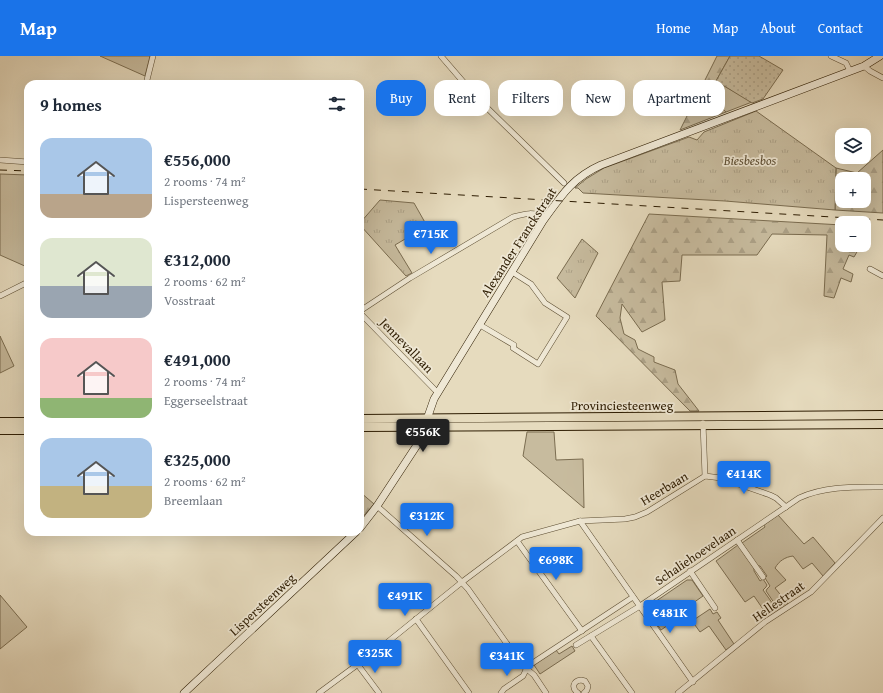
<!DOCTYPE html>
<meta charset="utf-8">
<style>
body{margin:0;font-family:"Gentium Book Plus",serif;background:#f6f6f7;color:#1f2937;height:100vh;display:flex;flex-direction:column;font-size:15px;white-space:nowrap}
*{box-sizing:border-box;margin:0}
p{font-size:13px;color:#747a83}
.icon{flex:none;width:22px;height:22px;fill:none;stroke:currentColor;stroke-width:2;stroke-linecap:round;stroke-linejoin:round}
.map{position:relative;flex:1;overflow:hidden}
.side{position:absolute;left:24px;top:24px;width:340px;height:456px;display:flex;flex-direction:column;background:#fff;border-radius:12px;box-shadow:0 4px 16px #0002}
.side>*{flex:none}
.top-card{position:absolute;left:376px;top:24px;width:380px;height:36px;display:flex;gap:8px}
.fabs{position:absolute;left:835px;top:72px;display:grid;gap:8px}
.fabs a{display:grid;place-items:center;width:36px;height:36px;border-radius:8px;background:#fff;box-shadow:0 4px 16px #0002;font-size:20px}
.price{position:absolute;translate:-50% -34px;padding:0 9px;border-radius:4px;background:#1a73e8;color:#fff;font-size:13px;line-height:26px;filter:drop-shadow(0 1px 2px #0008)}
.price::after{content:'';position:absolute;left:50%;top:24px;width:12px;height:9px;margin-left:-6px;background:inherit;clip-path:polygon(0 0,100% 0,50% 100%)}
.price.current{background:#222;color:#fff}
ul{padding:0;list-style:none}
li{display:flex;align-items:center;gap:12px;height:100px;padding:0 16px}
li span{display:grid;place-items:center;flex:none;width:112px;height:80px;border-radius:12px;color:#555}
li>.icon{margin-inline-start:auto}
span .icon{width:48px;height:48px;fill:#fffc;stroke-width:1}
li b{font-size:17px}
h2{display:flex;justify-content:space-between;align-items:center;height:48px;padding:0 16px;font-size:17px}
.tag{padding:0 14px;border-radius:12px;background:#fff;box-shadow:0 4px 16px #0002;font-size:14px;line-height:36px}
.tag.current{background:#1a73e8;color:#fff}
header{display:flex;align-items:center;gap:24px;box-sizing:border-box;height:56px;padding:0 20px;background:#1a73e8;color:#fff}
header strong{font-size:19px}
nav{display:flex;gap:22px;margin-inline-start:auto;font-size:14px}
.map>svg:first-child{display:block}
</style>
<header>
<strong>Map</strong>
<nav><a>Home</a><a>Map</a><a>About</a><a>Contact</a></nav>
</header>
<div class="map">
<svg width="883" height="637" viewBox="0 0 883 637">
<defs>
<pattern id="forest-firs" width="22" height="20" patternUnits="userSpaceOnUse"><rect width="22" height="20" fill="#c7bb9e"/><path d="M5 1l3.5 6h-7zM16 11l3.5 6h-7z" fill="#aba086"/></pattern>
<pattern id="park-tufts" width="24" height="20" patternUnits="userSpaceOnUse"><rect width="24" height="20" fill="#c7bb9e"/><path d="M3 7l-1-3M5 7V3M7 7l1-3M15 17l-1-3M17 17v-4M19 17l1-3" fill="none" stroke="#aba086"/></pattern>
<pattern id="garden-dots" width="8" height="8" patternUnits="userSpaceOnUse"><rect width="8" height="8" fill="#c7bb9e"/><path d="M2 2h.1M6 6h.1" fill="none" stroke="#aba086" stroke-width="1.8" stroke-linecap="round"/></pattern>
</defs>
<rect width="100%" height="100%" fill="#e6dbbe"/>
<filter id="stains"><feTurbulence type="fractalNoise" baseFrequency=".005" numOctaves="4"/><feColorMatrix values="0 0 0 0 .2 0 0 0 0 .09 0 0 0 0 .02 0 0 0 .5 -.17"/></filter>
<radialGradient id="worn" r=".72"><stop offset=".6" stop-color="#630" stop-opacity="0"/><stop offset="1" stop-color="#630" stop-opacity=".3"/></radialGradient>
<g fill="#c7bb9e" stroke="#7a6c50">
<polygon points="100,0 150,0 145,20"/>
<polygon points="721,28 752,46 726,56 712,43"/>
<polygon points="0,118 28,119 28,202 26,202 28,207 28,213 27,211 0,199"/>
<polygon points="0,280 14,310 0,317"/>
<polygon points="527,376 554,376 556,404 583,403 584,452 523,400"/>
<path d="M778,459l26,29 9,-7 22,26 -12,13 -11,-13 -9,6 -10,-13c-8,1 -14,5 -18,12l11,12 -11,8 13,16 -9,6 -13,-19 1,-2 3,-3 -5,-8 2,-2 -7,-10h-3l-15,-23 23,-16 -1,-2z"/>
<polygon points="738,489 754,512 754,515 760,525 763,523 767,529 766,531 763,534 778,555 769,562 754,540 745,546 716,505"/>
<polygon points="687,524 692,524 703,540 683,554 685,557 661,574 646,552"/>
<polygon points="0,539 27,571 0,593"/>
<polygon points="710,553 713,558 717,556 721,562 718,564 734,588 726,594 709,570 700,576 692,565"/>
<polygon points="572,590 575,595 540,618 534,609 556,594 559,598"/>
</g>
<g fill="url(#forest-firs)" stroke="#7a6c50" fill-rule="evenodd">
<polygon points="717,0 730,0 716,25 721,28 712,43 726,56 680,74"/>
<path d="M883,94v63l-48,-3 1,-42 21,5zM842,123h22v22h-22z"/>
<polygon points="649,158 842,169 842,189 861,189 854,201 849,199 843,213 853,218 851,226 841,222 834,242 824,240 827,179 772,178 757,199 682,199 680,225 662,226 665,264 642,276 622,248 620,262 624,278 635,284 638,293 654,301 654,306 675,314 678,328 699,355 690,355 596,260"/>
<polygon points="360,436 374,448 360,464"/>
</g>
<g fill="url(#park-tufts)" stroke="#7a6c50">
<polygon points="756,55 836,112 835,154 725,145 583,137 578,132 575,132 586,123 604,112 689,81 697,84 704,76"/>
<polygon points="380,144 414,147 427,170 395,189 412,217 406,220 360,169 360,167"/>
<polygon points="582,183 598,197 575,242 557,222"/>
</g>
<polygon fill="url(#garden-dots)" stroke="#7a6c50" points="730,0 759,0 783,14 763,43 752,47 716,25"/>
<g fill="none" stroke-linecap="round" stroke-linejoin="round">
<g stroke="#5b4c31" stroke-width="6">
<g id="street">
<polyline points="441,0 478,43 564,127"/>
<polyline points="831,0 846,7 850,15"/>
<polyline points="864,10 870,15 883,22"/>
<polyline points="146,28 153,0"/>
<polyline points="0,104 28,106"/>
<polyline points="870,213 883,220"/>
<polyline points="0,240 28,226"/>
<path d="M360,255l50,-33 103,-61c14,-4 19,-5 33,0"/>
<polyline points="360,257 438,337"/>
<polyline points="480,269 514,289 513,292 538,308 567,261 545,247 531,228 512,216"/>
<polyline points="703,367 705,420"/>
<polyline points="377,450 456,520 468,533 522,609 534,619 546,637"/>
<polyline points="580,465 693,626"/>
<polyline points="737,484 763,521"/>
<polyline points="517,485 582,575"/>
<polyline points="690,515 715,552"/>
<polyline points="416,563 469,637"/>
<polyline points="591,580 632,637"/>
<path d="M576,589l64,-39 159,-108c26,-12 56,-11 84,-11"/>
<polyline points="358,609 379,637"/>
<polyline points="319,637 384,589 462,526 522,481 580,465 625,463 635,461 647,456 705,420 721,422 770,439 776,442 786,451"/>
<polyline points="501,637 504,633 523,620 528,610 633,541"/>
<path d="M578,637c-7,-5 -5,-12 3,-13l4,1 3,5 -1,4 -3,3"/>
<polyline points="678,637 765,566 811,536 883,462"/>
</g>
</g>
<g stroke="#2d1c02" stroke-width="8">
<g id="secondary">
<path d="M360,472l17,-22 42,-64 15,-43 109,-178c18,-25 29,-43 58,-56l263,-99 16,-10"/>
<polyline points="184,637 356,476"/>
</g>
</g>
<g stroke="#2d1c02" stroke-width="10">
<g id="primary">
<polyline points="360,363 883,359"/>
<polyline points="0,366 28,366"/>
<polyline points="360,371 883,368"/>
<polyline points="0,374 28,374"/>
</g>
</g>
<use href="#street" stroke="#efe8d5" stroke-width="5"/>
<use href="#secondary" stroke="#efe8d5" stroke-width="7"/>
<use href="#primary" stroke="#e6dbbe" stroke-width="8"/>
<g stroke="#2d1c02" stroke-width="1" stroke-dasharray="7 7" stroke-linecap="butt">
<polyline points="0,114 28,115"/>
<polyline points="360,133 883,164"/>
</g>
</g>
<g text-anchor="middle" stroke-width="3.5" stroke-linejoin="round" paint-order="stroke">
<g font-size="13" font-style="italic" fill="#5b4c31" stroke="#efe8d5">
<text x="750" y="109">Biesbesbos</text>
</g>
<g font-size="13" fill="#2d1c02" stroke="#efe8d5">
<text transform="translate(518 186) rotate(-57)" y="5">Alexander Franckstraat</text>
<text transform="translate(407 289) rotate(46)" y="5">Jennevallaan</text>
<text x="622" y="354">Provinciesteenweg</text>
<text transform="translate(664 432) rotate(-31)" y="5">Heerbaan</text>
<text transform="translate(695 499) rotate(-34)" y="5">Schaliehoevelaan</text>
<text transform="translate(778 545) rotate(-35)" y="5">Hellestraat</text>
<text transform="translate(262 548) rotate(-43)" y="5">Lispersteenweg</text>
</g>
</g>
<rect width="100%" height="100%" filter="url(#stains)"/>
<rect width="100%" height="100%" fill="url(#worn)"/>
</svg>
<div class="fabs">
<a><svg class="icon" aria-label="layers" viewBox="0 0 24 24"><path d="M12 4l9 5-9 5-9-5zM3 14l9 5 9-5"/></svg></a>
<a>+</a>
<a>−</a>
</div>
<b class="price" style="left:431px;top:199px">€715K</b>
<b class="price current" style="left:423px;top:397px">€556K</b>
<b class="price" style="left:744px;top:439px">€414K</b>
<b class="price" style="left:427px;top:481px">€312K</b>
<b class="price" style="left:556px;top:525px">€698K</b>
<b class="price" style="left:405px;top:561px">€491K</b>
<b class="price" style="left:670px;top:578px">€481K</b>
<b class="price" style="left:375px;top:618px">€325K</b>
<b class="price" style="left:507px;top:621px">€341K</b>
<div class="top-card">
<a class="tag current">Buy</a>
<a class="tag">Rent</a>
<a class="tag">Filters</a>
<a class="tag">New</a>
<a class="tag">Apartment</a>
</div>
<section class="side">
<h2>9 homes<svg class="icon" aria-label="filters" viewBox="0 0 24 24"><path d="M4 7h16M4 17h16"/><circle cx="9" cy="7" r="2"/><circle cx="15" cy="17" r="2"/></svg></h2>
<ul>
<li><span style="background:linear-gradient(#a9c7e8 70%,#b9a48a 0)"><svg class="icon" aria-label="home" viewBox="0 0 24 24"><path d="M3 11l9-7 9 7M6 9v11h12V9"/></svg></span><div><b>€556,000</b><p>2 rooms · 74 m²</p><p>Lispersteenweg</p></div></li>
<li><span style="background:linear-gradient(#dfe7d0 60%,#9aa5b1 0)"><svg class="icon" aria-label="home" viewBox="0 0 24 24"><path d="M3 11l9-7 9 7M6 9v11h12V9"/></svg></span><div><b>€312,000</b><p>2 rooms · 62 m²</p><p>Vosstraat</p></div></li>
<li><span style="background:linear-gradient(#f6c9c9 75%,#8fb573 0)"><svg class="icon" aria-label="home" viewBox="0 0 24 24"><path d="M3 11l9-7 9 7M6 9v11h12V9"/></svg></span><div><b>€491,000</b><p>2 rooms · 74 m²</p><p>Eggerseelstraat</p></div></li>
<li><span style="background:linear-gradient(#a9c7e8 60%,#c2b280 0)"><svg class="icon" aria-label="home" viewBox="0 0 24 24"><path d="M3 11l9-7 9 7M6 9v11h12V9"/></svg></span><div><b>€325,000</b><p>2 rooms · 62 m²</p><p>Breemlaan</p></div></li>
</ul>
</section>
</div>
